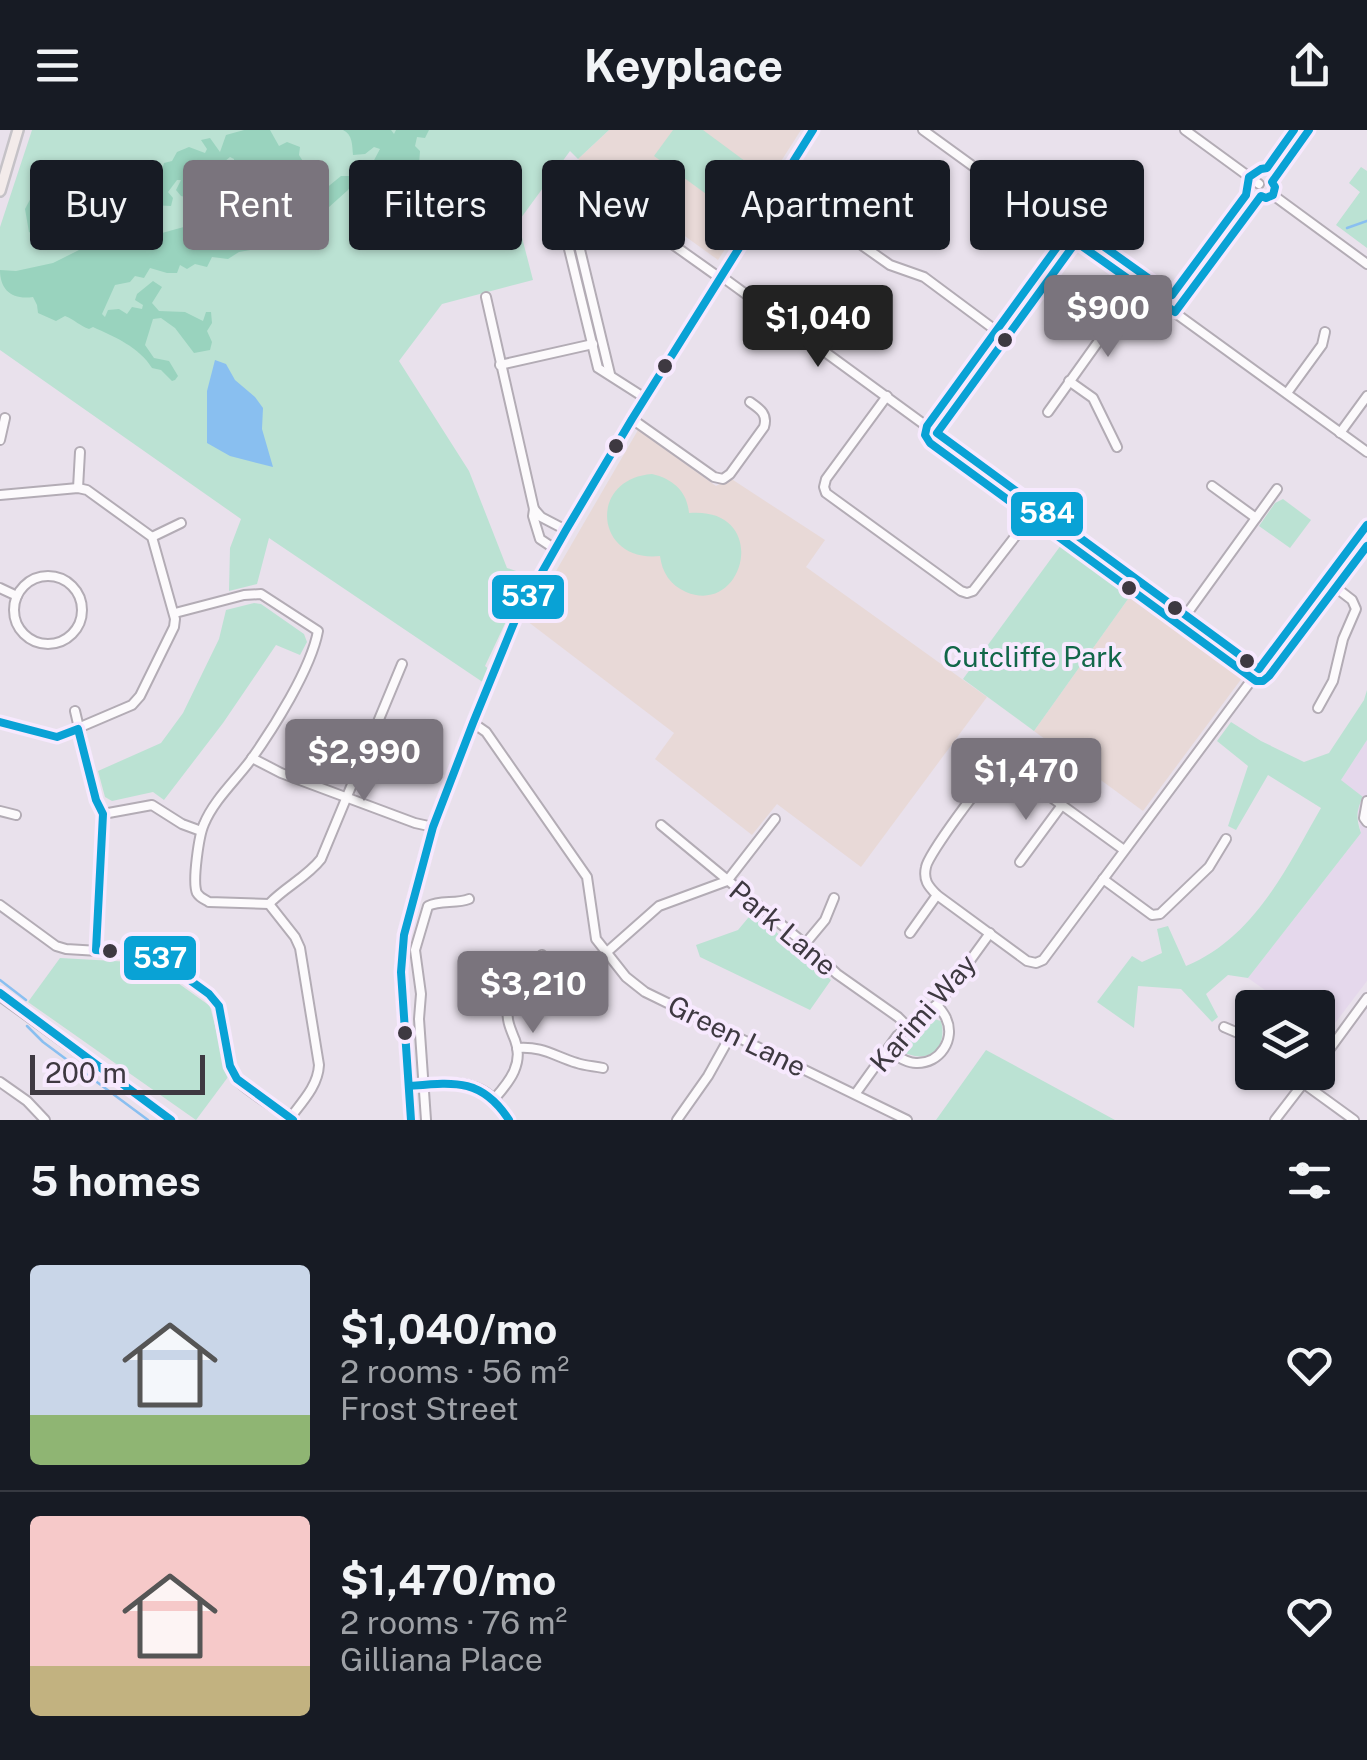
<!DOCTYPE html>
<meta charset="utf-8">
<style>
body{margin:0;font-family:"Public Sans",sans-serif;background:#20242c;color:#f1f3f6;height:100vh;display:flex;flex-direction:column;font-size:38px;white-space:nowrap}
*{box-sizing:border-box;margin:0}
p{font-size:32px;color:#9ea1a6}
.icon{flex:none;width:55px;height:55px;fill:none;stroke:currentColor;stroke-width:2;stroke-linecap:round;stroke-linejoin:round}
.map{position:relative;height:990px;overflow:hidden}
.sheet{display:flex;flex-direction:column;background:#171b24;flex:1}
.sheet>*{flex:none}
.banner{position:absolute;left:30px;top:30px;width:1308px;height:90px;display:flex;gap:20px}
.controls{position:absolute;left:1235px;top:860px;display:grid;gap:20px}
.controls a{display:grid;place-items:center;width:100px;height:100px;border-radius:10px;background:#171b24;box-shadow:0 2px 8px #0004;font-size:50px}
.scale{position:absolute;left:30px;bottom:25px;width:175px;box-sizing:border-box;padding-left:10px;border:5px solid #3e3941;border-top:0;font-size:28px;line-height:35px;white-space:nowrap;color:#3e3941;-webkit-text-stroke:8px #f7e9fe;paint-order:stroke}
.price{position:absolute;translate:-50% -85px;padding:0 22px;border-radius:10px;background:#7a747d;color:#fff;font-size:32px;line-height:65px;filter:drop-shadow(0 2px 5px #0008)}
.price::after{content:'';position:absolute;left:50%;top:60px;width:30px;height:22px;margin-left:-15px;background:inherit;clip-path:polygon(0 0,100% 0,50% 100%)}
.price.current{background:#222;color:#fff}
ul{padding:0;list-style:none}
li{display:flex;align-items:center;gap:30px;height:250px;padding:0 30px}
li+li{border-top:2px solid #363941}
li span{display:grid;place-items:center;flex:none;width:280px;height:200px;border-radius:10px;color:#555}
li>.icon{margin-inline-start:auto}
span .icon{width:120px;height:120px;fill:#fffc;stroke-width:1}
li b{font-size:42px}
h2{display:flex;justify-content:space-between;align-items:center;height:120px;padding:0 30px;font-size:42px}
.chip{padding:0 35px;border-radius:10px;background:#171b24;box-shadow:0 2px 8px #0004;font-size:35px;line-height:90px}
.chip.current{background:#7a747d;color:#fff}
header{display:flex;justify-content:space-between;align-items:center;height:130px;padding:0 30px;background:#171b24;font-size:45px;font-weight:700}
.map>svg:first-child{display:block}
</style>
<header><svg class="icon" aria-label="menu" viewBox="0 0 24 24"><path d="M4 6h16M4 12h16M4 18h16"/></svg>Keyplace<svg class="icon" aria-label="share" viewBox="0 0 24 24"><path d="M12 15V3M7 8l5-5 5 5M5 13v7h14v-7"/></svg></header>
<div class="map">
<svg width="1367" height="990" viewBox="0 0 1367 990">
<rect width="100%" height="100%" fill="#e9e1ec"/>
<polygon fill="#e5d8ec" points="1367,610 1367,851 1326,905 1318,899 1318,878 1289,877 1248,848 1361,703 1357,679 1341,650"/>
<g fill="#e8d9d7">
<polygon points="609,0 801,0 718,130 578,29"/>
<polygon points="638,300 716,356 730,348 825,410 806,437 987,567 861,737 777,674 752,705 655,629 674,603 527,491"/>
<polygon points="1133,462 1147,471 1152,471 1244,538 1245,544 1143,681 1034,601"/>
</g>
<g fill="#bbe2d3">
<polygon points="32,0 609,0 578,29 570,21 518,92 533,150 442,174 399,231 469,341 507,438 528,445 485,536 490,540 484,553 269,408 257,454 229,461 230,418 241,389 0,220 0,97"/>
<polygon points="673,0 703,0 753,37 724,77 654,26"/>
<polygon points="1361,37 1367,41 1367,118 1336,95 1360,62 1349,53"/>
<path d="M652,344c21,5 35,17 37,39 82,-7 57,104 -3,79 -16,-7 -24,-20 -26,-36 -65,7 -73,-77 -8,-82z"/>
<polygon points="1283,369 1311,390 1290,418 1259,396 1275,373"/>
<polygon points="1064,411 1133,462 1034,601 963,549"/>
<polygon points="254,473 261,474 304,504 307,512 300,525 276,515 223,593 164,670 153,662 112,671 105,667 98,641 161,613 183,583 219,509 226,480"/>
<path d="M1367,560v50l-26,40 22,17c-7,14 -7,21 -2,36l-113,145 -20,-3 -22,19 12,23 -6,5 -31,-33 -43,-3 -4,42 -37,-26 35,-46 10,6 20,-9 -5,-24 11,-3 18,40c68,-28 100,-97 135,-158l-53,-33 -32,55 -8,-4 20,-60 -31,-25 14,-19 30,19 43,21 25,-9 35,-53z"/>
<polygon points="753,782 831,850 810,880 700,827 696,815 738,800"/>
<polygon points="60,828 150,833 210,876 228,947 196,990 28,872"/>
<path d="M934,889l7,2c7,27 -12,44 -38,31l-1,-7 3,-4z"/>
<polygon points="986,920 1115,990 936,990"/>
</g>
<g fill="#99d3be">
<path d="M244,0h26l9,16 8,-4 13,5 -1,8 5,8 -2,9 -39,6 -22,-1 -8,-9 1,-9 -4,-2 -11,9 -8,1 2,10 -6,11 -6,-2 -11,-15 -4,1 1,5 9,7 3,6 -9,8 -9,-2 -5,-6 5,-10h-4l-9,12 5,6 -2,8 -20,-1 -11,9 -10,-4 -24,-26 -3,15 7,3 3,9 -3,8 -12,-3 -21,9 -19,1 -20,11 -9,-5 -4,-23 9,-17 13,-2v10l4,4h14v-3l-8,1 -6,-3 2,-6 -4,-4 3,-11 20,-7 18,1 8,-7 6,1 5,10 13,-5 1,-10 13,-1 1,16 -5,8c16,-6 11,-1 25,3l7,-24 8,-2 5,-9 12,-5 16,6 2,-4 -6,-9 9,-2 10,14 6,-17z"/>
<path d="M343,0h48l3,4 2,-4h33l-4,8 -8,-1 -2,9 5,5 -1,14 7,3 -2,13 -6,1c-14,-15 -24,-7 -35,-18l-6,2 -5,-2 8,-15 -6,-2 -9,7 -12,1c-1,-10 0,-20 -10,-25z"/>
<path d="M341,46h10l1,8 -4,6 -59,53 -50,9 -11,7 -16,-2 -5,10 -12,-3 -8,5 -7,-4 -3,8h-10l-17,-5 -6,10 -9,-2 -5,6 -15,3 -13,29 3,3 3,-7 11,-1 8,5 5,-7 10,2 1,-4 -8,-5 2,-6 16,-13 9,6 -10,16 7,8 26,1 18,9 3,-9h5l1,11 -5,8 5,11 -2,8 -16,3 -19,-25 -14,-10 -8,1 -8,26 9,13 15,3 9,15 -3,4 -3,1 -11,-11 -9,-2c-13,-21 -37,-31 -59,-41l-4,2c-9,-3 -14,-9 -24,-13l-9,5 -18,-8 -1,-8 -4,-8c-21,3 -33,-7 -33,-27l16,1 37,-8 26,-13 43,-6 69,-19 20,12 11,-5 6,-17c23,-9 72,-32 96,-25z"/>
</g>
<polygon fill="#89bff0" points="215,230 226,234 235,250 255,267 263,278 262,299 273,337 230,326 207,313 207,261"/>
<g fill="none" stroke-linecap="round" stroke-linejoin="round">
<g stroke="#89bff0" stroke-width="2.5">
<polyline points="1347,98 1367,91"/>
<polyline points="0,850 26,870"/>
<polyline points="27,896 43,912 148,990"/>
</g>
<g stroke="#b3acb5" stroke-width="12">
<g id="minor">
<polyline points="923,0 1367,322"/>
<polyline points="1185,0 1259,54"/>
<polyline points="1272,52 1309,0"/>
<polyline points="778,56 890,135 924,147 1006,208"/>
<polyline points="1273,65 1367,134"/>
<polyline points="576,103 610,244"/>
<polyline points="852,108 884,62 892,57"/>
<polyline points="721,146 1259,539"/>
<polyline points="486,167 534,379 533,386 540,409 555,419"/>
<polyline points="1175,182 1261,66"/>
<polyline points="500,235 593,214"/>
<polyline points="1069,251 1093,268 1117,317"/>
<polyline points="1287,263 1322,215 1325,202"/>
<polyline points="887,266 826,349 824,357 826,363 961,461 967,463 973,461 1038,377"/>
<polyline points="645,268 598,238 569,119 575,99 596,69 606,67 720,148"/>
<polyline points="1048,282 1138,156"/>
<path d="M632,289l82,58 9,2 7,-5 34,-47c4,-13 -4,-18 -14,-25"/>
<polyline points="937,303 1076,112"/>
<polyline points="1340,303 1367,266"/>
<polyline points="0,310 5,288"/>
<polyline points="1212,356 1256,388"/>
<polyline points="78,358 80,322"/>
<polyline points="0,365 78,358 87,360 152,407 175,489 174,497 140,566 132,575 57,607 0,592"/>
<polyline points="534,379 541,387 566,400"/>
<polyline points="152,407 181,393"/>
<circle cx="48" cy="480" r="34"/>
<polyline points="0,458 17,466"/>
<path d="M175,483l69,-18 17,-1 57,37c-7,38 -45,98 -68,130 -15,20 -36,39 -46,63 -5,11 -12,58 -7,69 3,5 7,6 12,9l60,2"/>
<polyline points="1186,485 1277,359"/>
<polyline points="1318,578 1333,551 1343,509 1356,479 1352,470 1326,450"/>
<polyline points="75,581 96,670 103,684 96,820"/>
<polyline points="473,593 486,602 587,747 596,809 626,847 645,862 907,990"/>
<polyline points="999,620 1000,640"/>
<polyline points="252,628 281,643 415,693 433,697"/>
<polyline points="1367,671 1364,688 1367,692"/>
<polyline points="0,681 16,685"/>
<polyline points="103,684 152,675 182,694 201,701"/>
<polyline points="661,695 805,814 837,844 898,887 907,896"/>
<path d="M1124,720l-105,-76c-7,-4 -14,-6 -23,-3 -11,5 -68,84 -70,96 -3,13 2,19 11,28l90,66 9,2 7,-3 324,-435"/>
<polyline points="1020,732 1062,675"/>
<polyline points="1103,749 1152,785 1160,784 1209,737 1226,709"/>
<path d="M269,774c16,-17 38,-27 52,-45l81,-195"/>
<path d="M269,774l26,33 5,11 19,117c-1,21 -17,37 -29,53"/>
<path d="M0,775l56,41 10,3 82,5c18,6 67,39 72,57 5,19 4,52 16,68 10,12 43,31 57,41"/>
<polyline points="910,803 937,765"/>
<polyline points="805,814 825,790 834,768"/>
<polyline points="607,822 659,776 727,751 775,689"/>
<polyline points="0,866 171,990"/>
<polyline points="1224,897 1252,909"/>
<path d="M517,918c26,-2 37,8 60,15 8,3 17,3 26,5"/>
<path d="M887,920c9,5 19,13 29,13 24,1 40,-24 30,-45 -1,-3 -7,-11 -9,-13"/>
<polyline points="1318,935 1367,868"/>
<polyline points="0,952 27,971 45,990"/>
<polyline points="1303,953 1354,990"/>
<path d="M409,956c43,-4 77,-11 100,34"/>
<polyline points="856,963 897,906 940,872 990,803"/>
<path d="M495,968c15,-17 29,-35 20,-58 -4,-10 -9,-20 -7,-31 3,-21 24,-36 34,-54"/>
<path d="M426,990l-7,-101 2,-25 -6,-44 13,-44c12,-6 28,-2 41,-7"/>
<polyline points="677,990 708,946 732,903"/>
<polyline points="1275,990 1312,942"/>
</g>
</g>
<g stroke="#c5c2c7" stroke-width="14">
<g id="major">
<polyline points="0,61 18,0"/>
<polyline points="411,990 401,842 404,805 433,697 473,593 516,488 566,400 632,289 813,0"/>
</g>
</g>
<use href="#minor" stroke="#fcfafc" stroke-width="8"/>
<use href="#major" stroke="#f3ebea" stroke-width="9"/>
<g stroke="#f7e9fe" stroke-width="15">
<g id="bus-1">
<polyline points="0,592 57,607 78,599 96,670 103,684 96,820 148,824 158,827 209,864 219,876 230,936 237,949 293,990"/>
<polyline points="0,863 171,990"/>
<path d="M409,956c45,-4 73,-8 100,34"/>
<polyline points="411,990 401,842 404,805 433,697 473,593 516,488 566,400 632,289 813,0"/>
</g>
</g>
<g stroke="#f7e9fe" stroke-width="15">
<polyline id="bus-2" points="1309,0 1272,52 1275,57 1273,65 1266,68 1261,66 1175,182 1076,112 937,303 1259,539 1367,395"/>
</g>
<g stroke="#f7e9fe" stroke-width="15">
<polyline id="bus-3" points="1294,0 1267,38 1261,39 1249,47 1246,65 1172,165 1082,101 1075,100 1068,102 927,296 925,305 930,313 1256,551 1263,551 1269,546 1367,416"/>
</g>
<use href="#bus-1" stroke="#09a2d5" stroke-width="8"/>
<use href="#bus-2" stroke="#09a2d5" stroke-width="8"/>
<use href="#bus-3" stroke="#09a2d5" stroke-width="8"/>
</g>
<g fill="#3e3941" stroke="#f7e9fe" stroke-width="4">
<circle cx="1005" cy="210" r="9"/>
<circle cx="665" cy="236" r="9"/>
<circle cx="616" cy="316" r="9"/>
<circle cx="1129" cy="458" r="9"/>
<circle cx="1175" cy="478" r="9"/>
<circle cx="1247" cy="531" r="9"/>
<circle cx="110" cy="821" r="9"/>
<circle cx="405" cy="903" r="9"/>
</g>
<g text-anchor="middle" stroke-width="8" stroke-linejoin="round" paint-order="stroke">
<g font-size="28" fill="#126749" stroke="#f7e9fe">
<text x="1033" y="537">Cutcliffe Park</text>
</g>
<g font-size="28" fill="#3e3941" stroke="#f7e9fe">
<text transform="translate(783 798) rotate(40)" y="10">Park Lane</text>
<text transform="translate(923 883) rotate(-49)" y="10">Karimi Way</text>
<text transform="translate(737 906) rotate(26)" y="10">Green Lane</text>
</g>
</g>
<g stroke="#f7e9fe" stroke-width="4">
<rect x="1009" y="360" width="76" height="48" rx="10" fill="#09a2d5"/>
<rect x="490" y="443" width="76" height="48" rx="10" fill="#09a2d5"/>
<rect x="122" y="804" width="76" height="48" rx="10" fill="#09a2d5"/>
</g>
<g font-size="28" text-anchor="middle" font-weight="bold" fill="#fff">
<text x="1047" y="393">584</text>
<text x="528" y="476">537</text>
<text x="160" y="838">537</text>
</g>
</svg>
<div class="controls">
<a><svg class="icon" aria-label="layers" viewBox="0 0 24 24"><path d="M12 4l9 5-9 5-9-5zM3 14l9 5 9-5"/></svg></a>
</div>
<div class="scale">200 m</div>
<b class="price" style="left:1108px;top:230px">$900</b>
<b class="price current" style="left:818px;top:240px">$1,040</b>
<b class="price" style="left:364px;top:674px">$2,990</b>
<b class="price" style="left:1026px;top:693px">$1,470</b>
<b class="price" style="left:533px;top:906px">$3,210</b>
<div class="banner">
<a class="chip">Buy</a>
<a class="chip current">Rent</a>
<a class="chip">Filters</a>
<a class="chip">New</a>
<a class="chip">Apartment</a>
<a class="chip">House</a>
</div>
</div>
<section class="sheet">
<h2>5 homes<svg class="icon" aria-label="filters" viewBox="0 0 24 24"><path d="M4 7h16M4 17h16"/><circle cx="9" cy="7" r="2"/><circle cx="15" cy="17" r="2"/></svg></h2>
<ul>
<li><span style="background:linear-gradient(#c9d6e8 75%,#8fb573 0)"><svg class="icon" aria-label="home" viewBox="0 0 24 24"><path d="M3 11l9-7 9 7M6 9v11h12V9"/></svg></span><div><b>$1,040/mo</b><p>2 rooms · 56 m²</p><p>Frost Street</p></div><svg class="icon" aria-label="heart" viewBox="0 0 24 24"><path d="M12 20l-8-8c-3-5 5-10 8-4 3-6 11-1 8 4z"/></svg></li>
<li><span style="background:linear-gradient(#f6c9c9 75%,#c2b280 0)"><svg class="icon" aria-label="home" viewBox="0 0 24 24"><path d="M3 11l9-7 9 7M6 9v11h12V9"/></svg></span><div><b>$1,470/mo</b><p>2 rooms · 76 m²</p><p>Gilliana Place</p></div><svg class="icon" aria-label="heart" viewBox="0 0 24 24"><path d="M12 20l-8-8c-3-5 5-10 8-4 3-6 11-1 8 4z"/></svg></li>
</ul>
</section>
